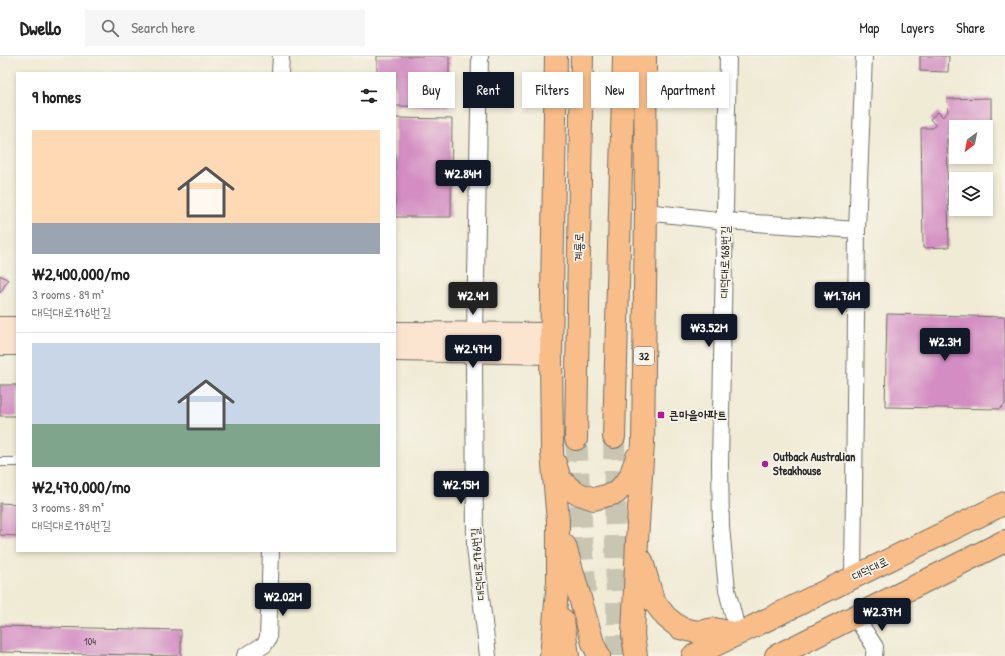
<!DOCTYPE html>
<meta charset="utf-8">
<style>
body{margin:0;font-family:"Patrick Hand","Poor Story",sans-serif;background:#f6f6f6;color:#222;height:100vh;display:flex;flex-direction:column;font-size:15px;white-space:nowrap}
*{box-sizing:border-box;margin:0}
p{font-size:13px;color:#767676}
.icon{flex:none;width:22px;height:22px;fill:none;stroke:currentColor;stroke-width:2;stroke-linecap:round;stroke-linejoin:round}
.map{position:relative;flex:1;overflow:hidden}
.drawer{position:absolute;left:16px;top:16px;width:380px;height:480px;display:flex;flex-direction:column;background:#fff;border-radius:0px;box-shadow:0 2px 6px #0003}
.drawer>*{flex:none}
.top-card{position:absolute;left:408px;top:16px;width:380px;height:36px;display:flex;gap:8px}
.needle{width:26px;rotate:212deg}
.tools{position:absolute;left:949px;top:64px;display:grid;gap:8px}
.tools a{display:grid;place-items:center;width:44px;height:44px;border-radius:0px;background:#fff;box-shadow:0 2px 6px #0003;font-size:20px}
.price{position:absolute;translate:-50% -34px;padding:0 9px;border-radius:4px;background:#111827;color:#fff;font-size:13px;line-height:26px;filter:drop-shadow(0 1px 2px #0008)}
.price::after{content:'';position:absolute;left:50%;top:24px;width:12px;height:9px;margin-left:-6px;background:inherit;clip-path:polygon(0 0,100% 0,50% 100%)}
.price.selected{background:#222;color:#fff}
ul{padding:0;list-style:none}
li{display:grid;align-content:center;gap:8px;height:212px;padding:0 16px}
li+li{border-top:1px solid #e0e0e0}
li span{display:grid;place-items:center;height:124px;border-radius:0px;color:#555}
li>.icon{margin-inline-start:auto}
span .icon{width:72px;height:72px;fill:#fffc;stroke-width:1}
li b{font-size:17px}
h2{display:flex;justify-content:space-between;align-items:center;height:48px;padding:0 16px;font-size:17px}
.tag{padding:0 14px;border-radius:0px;background:#fff;box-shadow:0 2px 6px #0003;font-size:14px;line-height:36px}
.tag.selected{background:#111827;color:#fff}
header{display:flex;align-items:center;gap:24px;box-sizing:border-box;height:56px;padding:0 20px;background:#fff;border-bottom:1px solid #e0e0e0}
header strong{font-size:19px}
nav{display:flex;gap:22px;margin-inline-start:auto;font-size:14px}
.search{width:280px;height:36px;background:#f6f6f6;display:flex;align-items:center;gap:10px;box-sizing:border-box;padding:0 14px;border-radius:0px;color:#767676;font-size:15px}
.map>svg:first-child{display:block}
</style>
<header>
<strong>Dwello</strong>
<div class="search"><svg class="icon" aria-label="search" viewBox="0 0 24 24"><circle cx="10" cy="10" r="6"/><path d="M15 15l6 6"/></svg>Search here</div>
<nav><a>Map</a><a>Layers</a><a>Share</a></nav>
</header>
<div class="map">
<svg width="1005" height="600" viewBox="0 0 1005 600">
<rect width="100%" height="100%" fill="#f7f3e8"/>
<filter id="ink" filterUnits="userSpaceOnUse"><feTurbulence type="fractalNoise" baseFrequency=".025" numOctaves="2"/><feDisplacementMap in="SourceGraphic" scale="8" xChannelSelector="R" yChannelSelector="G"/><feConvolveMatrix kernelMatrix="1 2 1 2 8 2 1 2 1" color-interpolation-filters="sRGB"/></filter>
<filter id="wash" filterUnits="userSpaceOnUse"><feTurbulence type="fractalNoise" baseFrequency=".012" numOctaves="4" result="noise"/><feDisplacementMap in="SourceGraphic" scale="16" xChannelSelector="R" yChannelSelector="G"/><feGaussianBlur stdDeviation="0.9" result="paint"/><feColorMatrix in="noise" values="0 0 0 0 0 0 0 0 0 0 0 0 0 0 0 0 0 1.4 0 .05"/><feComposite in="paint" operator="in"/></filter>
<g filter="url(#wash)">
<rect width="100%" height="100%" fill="#f0ebd5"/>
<g id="blocks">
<g fill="#d38dc2">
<polygon points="377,0 449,0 449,51 395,50 395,17 377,17"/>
<polygon points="920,0 949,0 948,16 920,15"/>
<polygon points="991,42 991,72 956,71 956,74 947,83 949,191 923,192 921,72 932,72 936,70 930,63 938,56 943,61 948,56 947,43"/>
<polygon points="395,62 452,63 451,161 395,161"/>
<polygon points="0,219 8,224 0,237"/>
<polygon points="887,258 1005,261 1005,348 1000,353 885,351"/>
<rect x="0" y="329" width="17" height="31"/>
<polygon points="0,447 17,448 17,480 0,479"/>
<polygon points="0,570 181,574 181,600 0,596"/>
</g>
</g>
</g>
<g filter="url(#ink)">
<use href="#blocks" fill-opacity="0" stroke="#706e66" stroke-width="1"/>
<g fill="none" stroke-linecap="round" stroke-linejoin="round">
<g stroke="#c9c5b3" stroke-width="22" stroke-dasharray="22 11" stroke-linecap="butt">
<polyline points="614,381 618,600"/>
<polyline points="576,383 586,545"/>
</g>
<g stroke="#706e66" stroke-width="10">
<polyline id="lane" points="0,406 17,406"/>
</g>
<g stroke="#706e66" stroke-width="18">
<g id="street">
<polyline points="728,0 720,408 721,471 727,534 738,578"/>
<polyline points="280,17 281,0"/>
<polyline points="646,156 726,165 857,174"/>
<polyline points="475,277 480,0"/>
<polyline points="474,296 475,491 488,600"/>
<polyline points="853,522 857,174 864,0"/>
<polyline points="855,560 875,591 874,600"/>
<polyline points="245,600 264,589 268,583 271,495"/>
</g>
</g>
<g stroke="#706e66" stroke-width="24">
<g id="secondary">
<polyline points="0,272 17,272"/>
<polyline points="395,277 551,278"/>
<polyline points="0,288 17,288"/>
<polyline points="395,294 551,297"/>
</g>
</g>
<g stroke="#706e66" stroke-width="24">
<g id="primary">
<polyline points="614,381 624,0"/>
<polyline points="576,383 582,0"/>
<polyline points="555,407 560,423 574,436 594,443 616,437 629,423 637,401"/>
<polyline points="565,490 593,587 599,600"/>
<polyline points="642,505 653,544 666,561 680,572 697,576 714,573 738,578"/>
<polyline points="563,564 568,600"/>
<polyline points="551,600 558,525 558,465 552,397 551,297 556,0"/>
<polyline points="636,600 633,579 637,485 643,387 646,156 645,0"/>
<polyline points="693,600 1005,447"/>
<polyline points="776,600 1005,485"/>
</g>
</g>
<use href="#lane" stroke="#fff" stroke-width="8"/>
<use href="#street" stroke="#fff" stroke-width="16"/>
<use href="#secondary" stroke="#fce5d0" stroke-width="22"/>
<use href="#primary" stroke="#f8bd89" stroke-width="22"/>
</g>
</g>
<g fill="#b5179e" stroke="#f7f3e8" stroke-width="1.5">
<rect x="657" y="355" width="8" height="8" rx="2"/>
<circle cx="765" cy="408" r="4"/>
</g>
<g text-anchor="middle" stroke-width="3.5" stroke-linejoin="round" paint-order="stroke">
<g font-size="10" fill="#554451">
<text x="90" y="589">104</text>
</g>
<rect fill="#f7f3e8" stroke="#686764" stroke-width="1" x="634" y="291" width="20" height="18" rx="3"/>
<g font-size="11" font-weight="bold" fill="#2b2b2b">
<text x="644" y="304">32</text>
</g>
<g font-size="12" fill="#2b2b2b" stroke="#f7f3e8">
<text transform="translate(579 191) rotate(-89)" y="4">계룡로</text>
<text transform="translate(725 206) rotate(-89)" y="4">대덕대로168번길</text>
<text transform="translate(478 508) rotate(-95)" y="4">대덕대로176번길</text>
<text transform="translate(870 513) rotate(-26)" y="4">대덕대로</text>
</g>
<g font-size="12" font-weight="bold" fill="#2b2b2b" stroke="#f7f3e8" text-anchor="start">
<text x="669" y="363">큰마을아파트</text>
<text x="773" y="405">Outback Australian<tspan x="773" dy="14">Steakhouse</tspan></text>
</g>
</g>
</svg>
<div class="tools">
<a><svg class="needle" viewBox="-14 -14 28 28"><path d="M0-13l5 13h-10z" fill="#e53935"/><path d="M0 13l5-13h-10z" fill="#767676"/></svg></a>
<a><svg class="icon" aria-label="layers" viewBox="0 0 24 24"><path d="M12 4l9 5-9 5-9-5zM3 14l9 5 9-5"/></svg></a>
</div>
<b class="price" style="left:463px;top:138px">₩2.84M</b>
<b class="price selected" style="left:473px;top:260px">₩2.4M</b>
<b class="price" style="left:842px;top:260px">₩1.76M</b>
<b class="price" style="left:709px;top:292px">₩3.52M</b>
<b class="price" style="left:945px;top:306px">₩2.3M</b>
<b class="price" style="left:473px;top:313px">₩2.47M</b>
<b class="price" style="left:461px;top:449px">₩2.15M</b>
<b class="price" style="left:283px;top:561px">₩2.02M</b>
<b class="price" style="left:882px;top:576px">₩2.37M</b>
<div class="top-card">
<a class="tag">Buy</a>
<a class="tag selected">Rent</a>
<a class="tag">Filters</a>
<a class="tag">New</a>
<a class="tag">Apartment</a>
</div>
<section class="drawer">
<h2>9 homes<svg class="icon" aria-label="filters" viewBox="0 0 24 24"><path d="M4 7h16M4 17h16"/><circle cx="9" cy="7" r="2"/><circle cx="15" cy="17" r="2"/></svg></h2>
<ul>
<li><span style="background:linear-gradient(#ffd9b3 75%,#9aa5b1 0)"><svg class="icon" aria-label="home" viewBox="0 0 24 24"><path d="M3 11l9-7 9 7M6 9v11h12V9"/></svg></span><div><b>₩2,400,000/mo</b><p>3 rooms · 89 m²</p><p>대덕대로176번길</p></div></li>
<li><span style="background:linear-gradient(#c9d6e8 65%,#7fa58c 0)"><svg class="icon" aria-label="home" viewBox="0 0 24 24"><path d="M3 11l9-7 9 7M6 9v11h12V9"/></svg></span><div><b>₩2,470,000/mo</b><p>3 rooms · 89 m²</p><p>대덕대로176번길</p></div></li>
</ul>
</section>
</div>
